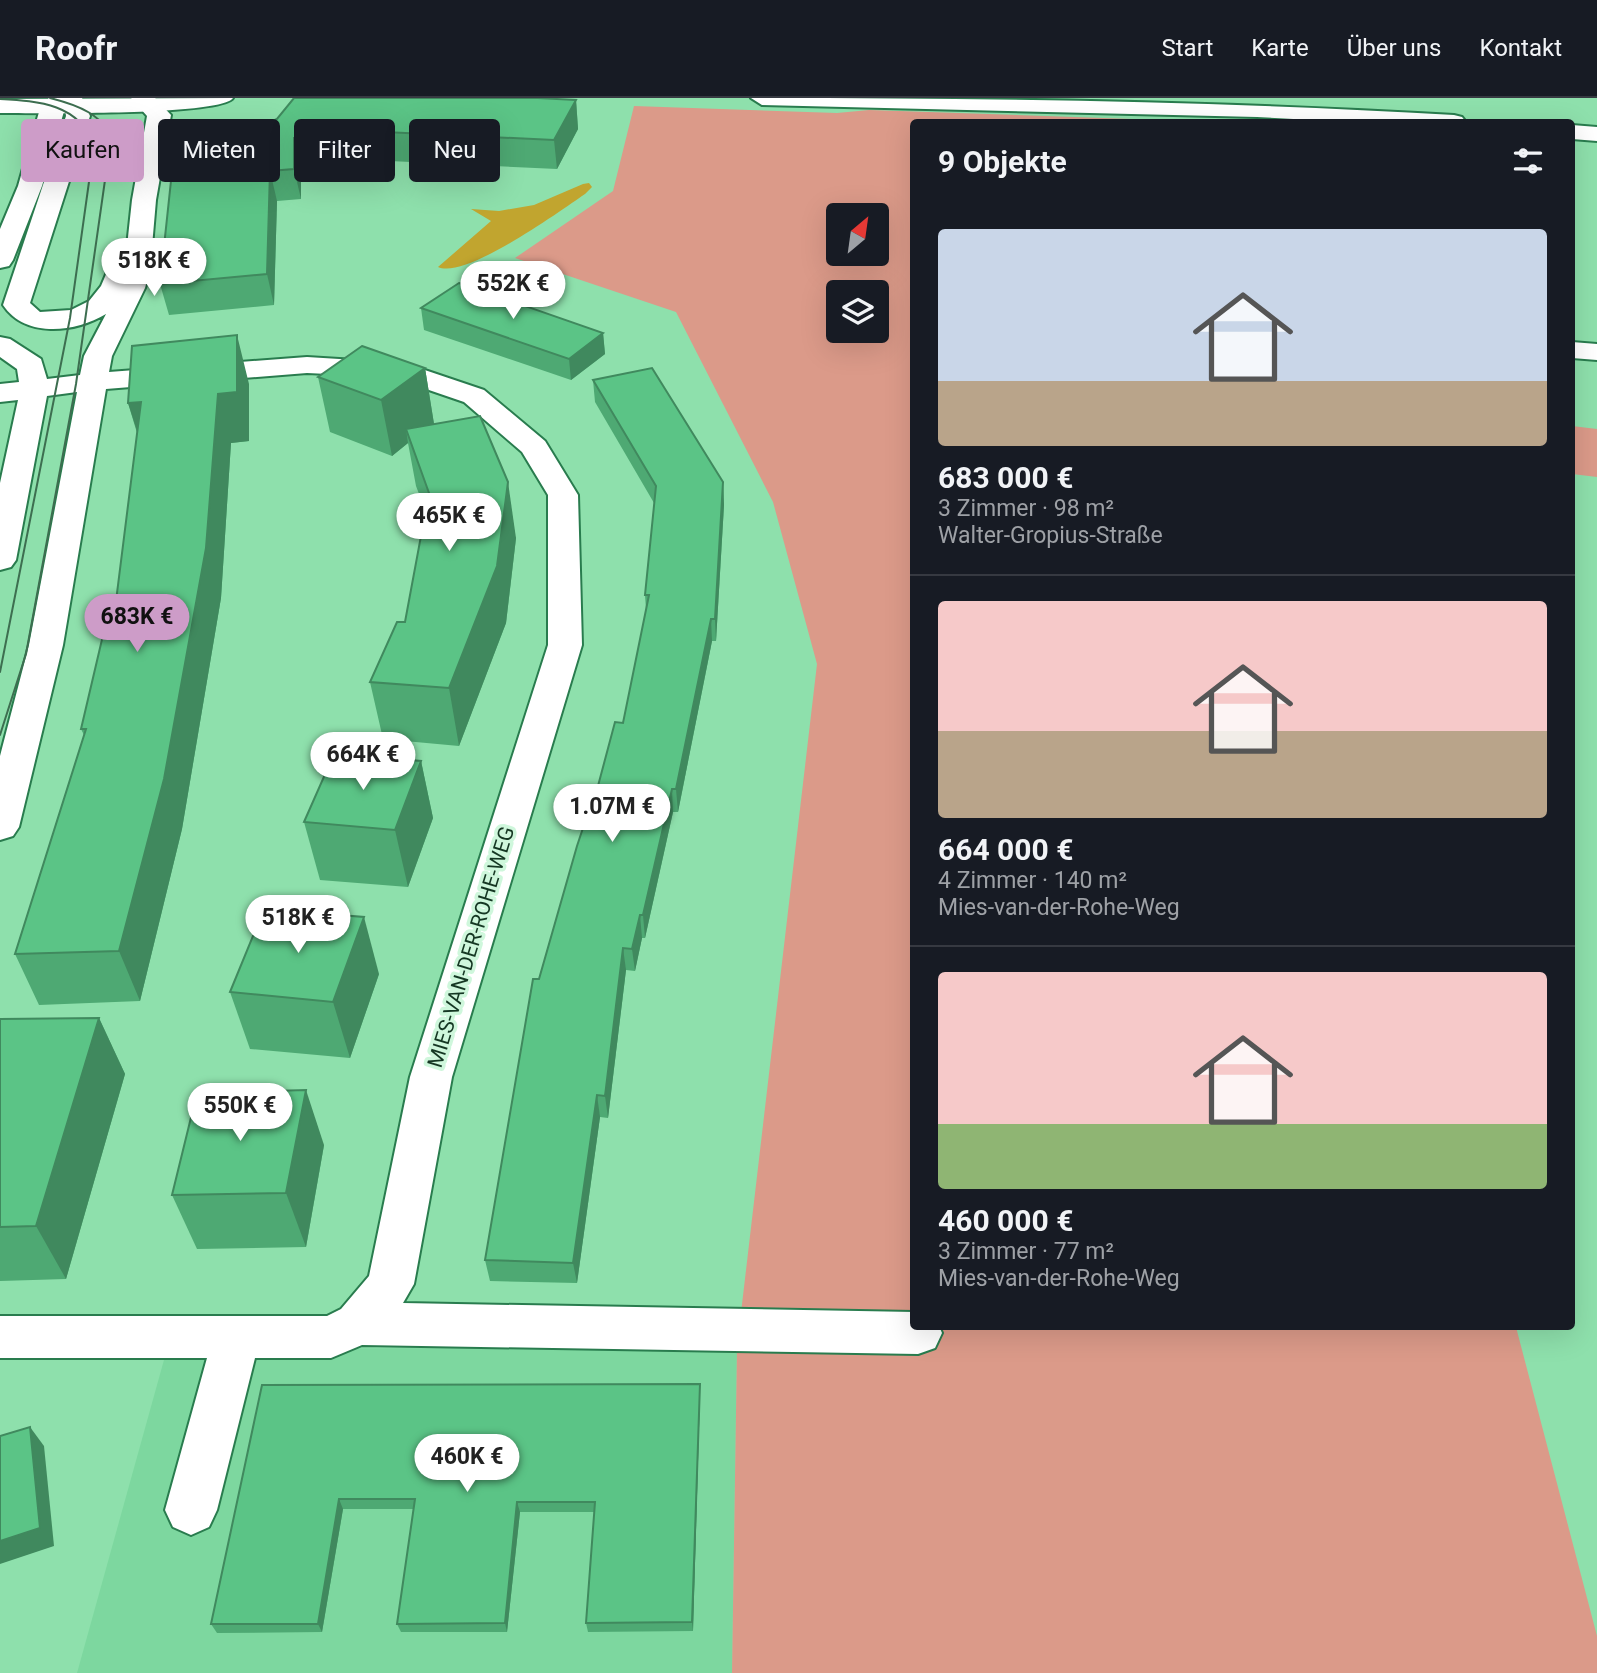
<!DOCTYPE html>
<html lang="de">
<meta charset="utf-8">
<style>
body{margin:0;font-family:Roboto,sans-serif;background:#20242c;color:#f1f3f6;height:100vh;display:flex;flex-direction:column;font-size:26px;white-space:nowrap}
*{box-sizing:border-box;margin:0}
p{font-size:23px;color:#9ea1a6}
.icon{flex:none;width:38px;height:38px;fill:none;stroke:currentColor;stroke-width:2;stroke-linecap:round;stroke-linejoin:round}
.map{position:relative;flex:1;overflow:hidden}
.side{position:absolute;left:910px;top:21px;width:665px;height:1211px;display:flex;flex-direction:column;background:#171b24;border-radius:7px;box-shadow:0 7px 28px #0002}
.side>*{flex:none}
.top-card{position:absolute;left:21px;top:21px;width:665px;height:63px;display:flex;gap:14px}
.needle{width:46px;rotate:29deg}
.controls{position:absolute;left:826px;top:105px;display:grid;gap:14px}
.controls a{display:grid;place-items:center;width:63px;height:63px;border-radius:7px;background:#171b24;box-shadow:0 7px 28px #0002;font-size:35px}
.price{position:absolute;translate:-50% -60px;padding:0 16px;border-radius:24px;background:#fff;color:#222;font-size:23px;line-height:46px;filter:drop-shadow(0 2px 4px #0008)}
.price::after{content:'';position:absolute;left:50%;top:42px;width:21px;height:16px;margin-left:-10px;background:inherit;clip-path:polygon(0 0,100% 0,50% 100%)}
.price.on{background:#cd9cc8;color:#111}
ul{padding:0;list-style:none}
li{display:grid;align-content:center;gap:14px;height:371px;padding:0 28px}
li+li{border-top:2px solid #363941}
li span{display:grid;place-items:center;height:217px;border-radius:7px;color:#555}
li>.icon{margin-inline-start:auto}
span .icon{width:126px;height:126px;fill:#fffc;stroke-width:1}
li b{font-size:30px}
h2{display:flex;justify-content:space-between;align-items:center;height:84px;padding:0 28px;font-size:30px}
.chip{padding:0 24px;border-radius:7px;background:#171b24;box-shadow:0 7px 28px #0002;font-size:24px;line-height:63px}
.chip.on{background:#cd9cc8;color:#111}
header{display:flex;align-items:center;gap:42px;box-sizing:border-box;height:98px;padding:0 35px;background:#171b24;border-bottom:2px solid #363941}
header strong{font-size:33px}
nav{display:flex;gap:38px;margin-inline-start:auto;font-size:24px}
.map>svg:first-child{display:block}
</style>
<header>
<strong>Roofr</strong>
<nav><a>Start</a><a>Karte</a><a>Über uns</a><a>Kontakt</a></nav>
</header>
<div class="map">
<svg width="1597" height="1575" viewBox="0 0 1597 1575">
<rect width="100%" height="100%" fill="#8ee0ac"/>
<polygon fill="#7dd79f" points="737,1249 732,1575 77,1575 167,1251"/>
<g fill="#db9a89" fill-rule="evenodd">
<path d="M634,8l203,7 32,-3 350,12h-305v1204l602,1 81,309v37h-865l5,-326 80,-683 -44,-162 -97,-190 -161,-54 98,-67zM838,117h39v39h-39zM838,194h39v39h-39z"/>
<polygon points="1572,328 1597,331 1597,379 1572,376"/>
</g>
<path fill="#c1a52f" d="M583,86l6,-1 3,4 -7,7c-25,17 -120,86 -147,73l53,-46 -20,-12 28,2 35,-6z"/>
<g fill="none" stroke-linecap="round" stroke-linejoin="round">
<g stroke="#297c4e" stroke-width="4">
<g id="minor">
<path d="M49,0h33l8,18 -60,187 10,9 31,-2 18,-9 12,-15 9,-21h15l7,-65 15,-84 -16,-18h24l16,17 -15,85 -6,70 -5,18 -33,68 -3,16 198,-15 97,6 80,27 61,51 33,54 4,150 -130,432 -38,207 -11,19 511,9v14h25l3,7 -7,15 -17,6 -556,-9 -31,13h-76l-38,152 -8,17 -18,8 -18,-8 -8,-17 42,-152h-207v-42h327l14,-7 28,-33 41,-199 138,-432v-150l-26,-43 -58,-50 -73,-25 -84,-4 -201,16 -43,256 -44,182 -6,9 -13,4v-84l29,-111 48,-253 -30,4 -31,164 -5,7 -11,3v-87l18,-83 -18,2v-18l19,-2 -2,-13 -17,-12v-20l10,2 31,20 6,20 33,-4 4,-19 22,-42c-32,19 -81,24 -103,-9l63,-189 -1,-8 -23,78 -29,74 -4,6 -9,2v-39l18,-43 23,-81z"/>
<polygon points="1572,244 1597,246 1597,262 1572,260"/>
</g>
</g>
<g stroke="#297c4e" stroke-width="4">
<g id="major">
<path d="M233,0c-12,18 -201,15 -233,15v-14z"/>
<path d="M751,0c235,0 468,3 703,17l8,2 4,5h-117l-92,-5 -495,-12z"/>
<polygon points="1572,27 1597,29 1597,43 1572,41"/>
</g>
</g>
<use href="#minor" fill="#fff" fill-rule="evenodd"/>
<use href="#major" fill="#fff" fill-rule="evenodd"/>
<g stroke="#3d6e50" stroke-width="2">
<path d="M0,1c39,2 80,5 94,47l-24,172 -70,354"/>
<path d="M0,637l26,-81 50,-270 34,-239c0,-30 -36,-41 -60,-47"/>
</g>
</g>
<g fill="#4ea973">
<polygon points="576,2 578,31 557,71 369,62 363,73 301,69 301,101 277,103 274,207 169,217 160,186 176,36"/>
<polygon points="421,210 603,235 605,256 571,282 424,232"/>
<polygon points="425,270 434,326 516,440 506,525 459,648 383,641 370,584 405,524 426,414 416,388 408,345 392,358 330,334 318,279"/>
<polygon points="593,282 723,384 724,407 716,543 712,543 678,714 673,714 645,840 642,840 635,873 626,872 608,1020 600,1019 577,1185 490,1183 485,1162 539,881 590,718 623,625 646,511 645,497 654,405 595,304"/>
<polygon points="249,286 249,343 231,345 221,500 182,731 140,903 39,907 15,856 84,637 81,631 116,503 137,335 128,305"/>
<polygon points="421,663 433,720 408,789 320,782 304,724"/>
<polygon points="379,876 350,960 250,951 230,894"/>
<polygon points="99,920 125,976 66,1181 0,1183 0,921"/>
<polygon points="324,1047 306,1149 197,1151 172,1097"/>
<polygon points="262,1287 700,1296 693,1533 588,1534 586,1525 595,1414 520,1414 507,1534 401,1534 397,1526 414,1411 343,1411 322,1534 217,1535 211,1526"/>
</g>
<g fill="#40895e">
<polygon points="576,2 578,31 557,71 554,42"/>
<polygon points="364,33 369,62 363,73 357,43"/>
<polygon points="294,40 301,69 301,101 294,71"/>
<polygon points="270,73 277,103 274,207 267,176"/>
<polygon points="603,235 605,256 571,282 569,261"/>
<polygon points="237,237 249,286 249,343 231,345 221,500 182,731 140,903 119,853 218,296"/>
<polygon points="425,270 434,326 406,331 408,345 392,358 381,302"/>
<polygon points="141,304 144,355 128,305"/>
<polygon points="508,384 516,440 506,525 459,648 449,590"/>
<polygon points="723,384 724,407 716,543 715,521"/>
<polygon points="711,521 712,543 678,714 676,691"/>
<polygon points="421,663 433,720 408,789 395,732"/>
<polygon points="672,691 673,714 645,840 643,817"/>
<polygon points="640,817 642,840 635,873 632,851"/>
<polygon points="364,819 379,876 350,960 333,904"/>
<polygon points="623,850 626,872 608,1020 605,998"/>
<polygon points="99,920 125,976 66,1181 36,1128"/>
<polygon points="306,992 324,1047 306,1149 286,1095"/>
<polygon points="597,997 600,1019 577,1185 573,1165"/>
<polygon points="700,1286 700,1296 693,1533 692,1524"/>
<polygon points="30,1329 44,1348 54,1448 0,1466 0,1443"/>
<polygon points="339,1401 343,1411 322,1534 318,1526"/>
<polygon points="517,1404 520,1414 507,1534 505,1525"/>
</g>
<g fill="#5bc486" stroke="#40895e" stroke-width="2">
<polygon points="294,0 538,0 576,2 554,42 364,33 357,43 294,40 294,71 270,73 267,176 160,186 176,36 257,30 277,21"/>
<polygon points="459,185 603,235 569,261 421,210"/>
<polygon points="237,237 237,294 218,296 206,450 164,681 119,853 15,856 86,631 81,631 111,503 116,503 141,304 128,305 132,248"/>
<polygon points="362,248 425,270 381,302 318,279"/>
<polygon points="652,270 723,384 715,521 711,521 676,691 672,691 643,817 640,817 632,851 623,850 605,998 597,997 573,1165 485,1162 533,881 539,881 577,748 587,718 590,718 615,624 623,625 649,497 645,497 656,388 593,282"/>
<polygon points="480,318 508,384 497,468 449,590 370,584 397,524 405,524 429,395 406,331"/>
<polygon points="334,656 421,663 395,732 304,724"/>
<polygon points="264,811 364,819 333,904 230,894"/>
<polygon points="99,920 36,1128 0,1129 0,921"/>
<polygon points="306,992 286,1095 172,1097 197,995"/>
<polygon points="700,1286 692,1524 586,1525 595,1404 517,1404 505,1525 397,1526 415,1401 339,1401 318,1526 211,1526 262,1287"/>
<polygon points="30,1329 40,1430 0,1443 0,1338"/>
</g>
<g text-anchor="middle" stroke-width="7" stroke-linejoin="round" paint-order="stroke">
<g font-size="21" fill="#153723" stroke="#cff7dc">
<text transform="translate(471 849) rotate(-73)" y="7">MIES-VAN-DER-ROHE-WEG</text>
</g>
</g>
</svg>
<div class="controls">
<a><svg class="needle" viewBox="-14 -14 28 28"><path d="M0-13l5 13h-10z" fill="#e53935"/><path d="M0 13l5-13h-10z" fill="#9ea1a6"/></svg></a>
<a><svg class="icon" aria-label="layers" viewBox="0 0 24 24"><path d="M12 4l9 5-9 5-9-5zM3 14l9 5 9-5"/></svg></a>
</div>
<b class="price" style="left:154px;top:200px">518K €</b>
<b class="price" style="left:513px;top:223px">552K €</b>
<b class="price" style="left:449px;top:455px">465K €</b>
<b class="price on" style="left:137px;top:556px">683K €</b>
<b class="price" style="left:363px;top:694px">664K €</b>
<b class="price" style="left:612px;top:746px">1.07M €</b>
<b class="price" style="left:298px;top:857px">518K €</b>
<b class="price" style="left:240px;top:1045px">550K €</b>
<b class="price" style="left:467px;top:1396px">460K €</b>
<div class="top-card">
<a class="chip on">Kaufen</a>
<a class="chip">Mieten</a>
<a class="chip">Filter</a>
<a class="chip">Neu</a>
</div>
<section class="side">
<h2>9 Objekte<svg class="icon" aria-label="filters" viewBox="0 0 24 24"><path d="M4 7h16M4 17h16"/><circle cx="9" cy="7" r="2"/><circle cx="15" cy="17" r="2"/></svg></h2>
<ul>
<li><span style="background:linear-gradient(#c9d6e8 70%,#b9a48a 0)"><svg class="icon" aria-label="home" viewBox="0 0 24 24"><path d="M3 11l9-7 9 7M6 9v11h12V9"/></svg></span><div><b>683 000 €</b><p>3 Zimmer · 98 m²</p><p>Walter-Gropius-Straße</p></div></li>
<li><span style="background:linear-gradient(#f6c9c9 60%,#b9a48a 0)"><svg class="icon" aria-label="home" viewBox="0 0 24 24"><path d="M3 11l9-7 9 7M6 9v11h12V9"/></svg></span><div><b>664 000 €</b><p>4 Zimmer · 140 m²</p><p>Mies-van-der-Rohe-Weg</p></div></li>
<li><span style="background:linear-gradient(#f6c9c9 70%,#8fb573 0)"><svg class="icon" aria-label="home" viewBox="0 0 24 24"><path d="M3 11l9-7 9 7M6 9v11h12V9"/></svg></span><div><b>460 000 €</b><p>3 Zimmer · 77 m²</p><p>Mies-van-der-Rohe-Weg</p></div></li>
</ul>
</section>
</div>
